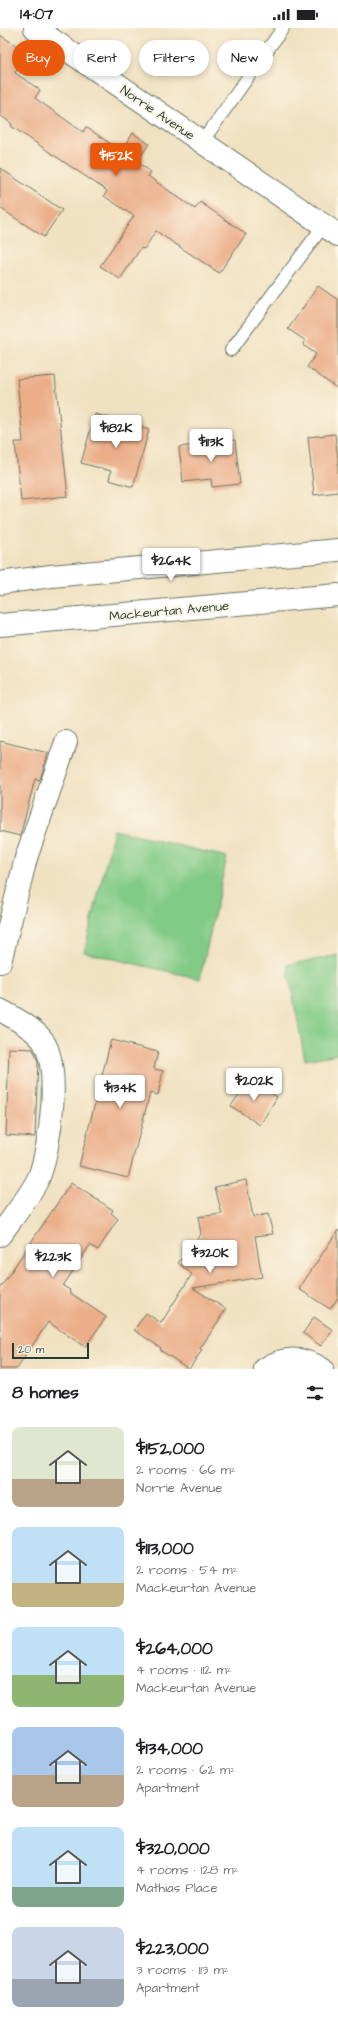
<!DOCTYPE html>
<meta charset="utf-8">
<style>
body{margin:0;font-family:"Architects Daughter",sans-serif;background:#f2f2f2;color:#202124;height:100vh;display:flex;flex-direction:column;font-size:15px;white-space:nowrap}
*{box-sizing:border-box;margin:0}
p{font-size:13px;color:#757577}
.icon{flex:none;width:22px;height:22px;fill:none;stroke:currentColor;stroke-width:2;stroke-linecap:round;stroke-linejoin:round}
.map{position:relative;height:1341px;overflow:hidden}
.panel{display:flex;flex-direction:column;background:#fff;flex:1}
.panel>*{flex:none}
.guide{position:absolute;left:12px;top:12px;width:314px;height:36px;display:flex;gap:8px}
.scale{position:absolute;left:12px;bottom:10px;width:77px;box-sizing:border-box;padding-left:4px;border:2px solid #1f3d34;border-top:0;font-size:11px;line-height:14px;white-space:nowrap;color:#1f3d34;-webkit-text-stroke:3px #fcf5e5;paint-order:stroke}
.price{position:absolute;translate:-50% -34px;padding:0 9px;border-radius:4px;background:#fff;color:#222;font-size:13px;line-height:26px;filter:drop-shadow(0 1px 2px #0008)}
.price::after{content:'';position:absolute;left:50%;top:24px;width:12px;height:9px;margin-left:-6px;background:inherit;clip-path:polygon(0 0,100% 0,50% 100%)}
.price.selected{background:#ea580c;color:#fff}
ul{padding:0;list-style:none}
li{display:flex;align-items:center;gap:12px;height:100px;padding:0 12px}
li span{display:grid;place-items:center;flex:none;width:112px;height:80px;border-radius:8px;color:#555}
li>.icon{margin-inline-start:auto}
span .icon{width:48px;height:48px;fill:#fffc;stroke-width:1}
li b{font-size:17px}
h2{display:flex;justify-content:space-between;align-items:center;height:48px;padding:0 12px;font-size:17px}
.chip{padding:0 14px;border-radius:18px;background:#fff;box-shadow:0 2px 6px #0003;font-size:14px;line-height:36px}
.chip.selected{background:#ea580c;color:#fff}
.status{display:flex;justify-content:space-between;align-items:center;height:28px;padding:0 20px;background:#fff;direction:ltr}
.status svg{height:11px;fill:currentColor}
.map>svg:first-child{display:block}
</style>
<div class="status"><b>14:07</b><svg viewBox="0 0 49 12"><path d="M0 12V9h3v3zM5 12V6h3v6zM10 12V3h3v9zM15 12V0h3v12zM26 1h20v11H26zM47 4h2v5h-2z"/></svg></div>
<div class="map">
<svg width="338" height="1341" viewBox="0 0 338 1341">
<rect width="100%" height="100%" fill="#fcf5e5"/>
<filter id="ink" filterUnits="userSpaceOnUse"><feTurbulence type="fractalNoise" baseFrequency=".025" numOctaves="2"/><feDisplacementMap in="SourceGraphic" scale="8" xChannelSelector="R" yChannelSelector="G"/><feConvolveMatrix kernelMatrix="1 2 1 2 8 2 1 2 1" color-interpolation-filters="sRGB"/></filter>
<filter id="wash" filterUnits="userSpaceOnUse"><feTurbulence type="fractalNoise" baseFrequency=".012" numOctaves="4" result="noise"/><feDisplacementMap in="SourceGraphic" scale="16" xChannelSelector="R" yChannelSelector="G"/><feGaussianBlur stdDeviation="0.9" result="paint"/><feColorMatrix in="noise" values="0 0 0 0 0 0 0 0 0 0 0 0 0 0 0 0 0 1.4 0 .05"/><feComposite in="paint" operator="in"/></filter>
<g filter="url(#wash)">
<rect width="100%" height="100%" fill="#f0e1c1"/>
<g fill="#82cb87" stroke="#50845e">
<polygon points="114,802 227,829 200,951 84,924"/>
<polygon points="338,927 338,1026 305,1032 287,937"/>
</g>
<g id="blocks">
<g fill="#ebae89">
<polygon points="0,7 28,25 15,45 40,62 35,70 83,104 86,99 121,123 133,105 149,116 137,134 151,144 148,148 195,181 200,174 246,206 219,245 156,203 144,221 141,220 120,251 100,238 134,188 104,168 107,163 11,98 12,96 0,87"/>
<polygon points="0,140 62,182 44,209 0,180"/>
<polygon points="318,258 338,272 338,361 307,339 316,326 303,317 306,313 288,301"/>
<polygon points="55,348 68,468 21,473 15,414 23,414 17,351"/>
<polygon points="95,386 149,402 133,459 109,452 111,443 81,435"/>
<polygon points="335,406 338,430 338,464 314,467 308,409"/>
<polygon points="235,412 240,456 212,459 211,451 183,454 179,419"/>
<polygon points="0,713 48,725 40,752 35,751 20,808 0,803"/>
<polygon points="111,1012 158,1024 154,1041 163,1043 158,1067 150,1065 128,1150 79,1138"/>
<polygon points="9,1020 33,1021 35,1026 38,1034 35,1109 6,1107"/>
<polygon points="250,1051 277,1069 260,1097 231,1078"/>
<polygon points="246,1152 253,1189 268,1186 273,1206 255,1208 262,1249 193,1260 226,1281 200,1321 202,1322 189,1341 160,1322 161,1320 134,1302 146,1285 161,1295 192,1246 178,1235 201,1206 198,1189 222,1186 215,1159"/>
<polygon points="71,1155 113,1182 111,1185 118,1191 98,1222 90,1217 63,1258 70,1262 69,1264 106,1289 85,1319 48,1294 17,1341 0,1341 0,1260"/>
<polygon points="338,1202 338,1270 330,1281 299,1261"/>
<polygon points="314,1289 333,1302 321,1318 303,1305"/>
</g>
</g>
</g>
<g filter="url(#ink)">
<use href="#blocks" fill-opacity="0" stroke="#687665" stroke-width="1"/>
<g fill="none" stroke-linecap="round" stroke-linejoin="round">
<g stroke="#687665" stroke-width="14">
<g id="service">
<polyline points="202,114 283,0"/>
<polyline points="231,322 324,197"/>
</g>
</g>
<g stroke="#687665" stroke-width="24">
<g id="minor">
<polyline points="35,0 338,207"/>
<polyline points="0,555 51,548 338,522"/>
<polyline points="0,597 338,567"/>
<polyline points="0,934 26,830 66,714"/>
<path d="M0,982c12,6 32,18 40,27 23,24 10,111 -1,140 -7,16 -28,43 -39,58"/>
<path d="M265,1341c19,-13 38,-12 57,0"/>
</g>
</g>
<use href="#service" stroke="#fff" stroke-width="12"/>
<use href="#minor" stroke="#fff" stroke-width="22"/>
</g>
</g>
<g text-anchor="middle" stroke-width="4" stroke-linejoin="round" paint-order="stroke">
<g font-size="13" fill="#1f3d34" stroke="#fcf5e5">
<text transform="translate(158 84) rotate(34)" y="5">Norrie Avenue</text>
<text transform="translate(169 582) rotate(-5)" y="5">Mackeurtan Avenue</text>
</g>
</g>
</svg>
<div class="scale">20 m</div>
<b class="price selected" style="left:116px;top:149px">$152K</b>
<b class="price" style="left:116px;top:421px">$182K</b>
<b class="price" style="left:211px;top:435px">$113K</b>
<b class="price" style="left:171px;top:554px">$264K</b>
<b class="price" style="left:254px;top:1074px">$202K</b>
<b class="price" style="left:120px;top:1081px">$134K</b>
<b class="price" style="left:210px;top:1246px">$320K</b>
<b class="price" style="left:53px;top:1250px">$223K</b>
<div class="guide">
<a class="chip selected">Buy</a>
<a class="chip">Rent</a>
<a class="chip">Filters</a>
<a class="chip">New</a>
</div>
</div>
<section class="panel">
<h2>8 homes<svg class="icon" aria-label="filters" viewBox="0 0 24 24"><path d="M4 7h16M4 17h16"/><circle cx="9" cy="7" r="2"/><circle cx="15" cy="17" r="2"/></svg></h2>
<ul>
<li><span style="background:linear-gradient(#dfe7d0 65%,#b9a48a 0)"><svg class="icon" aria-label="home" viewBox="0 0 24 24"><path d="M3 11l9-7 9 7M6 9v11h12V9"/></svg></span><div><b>$152,000</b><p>2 rooms · 66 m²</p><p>Norrie Avenue</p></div></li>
<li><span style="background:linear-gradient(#bfe0f5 70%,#c2b280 0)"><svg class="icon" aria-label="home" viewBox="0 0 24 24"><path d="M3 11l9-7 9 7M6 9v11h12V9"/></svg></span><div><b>$113,000</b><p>2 rooms · 54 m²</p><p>Mackeurtan Avenue</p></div></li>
<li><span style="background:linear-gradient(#bfe0f5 60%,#8fb573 0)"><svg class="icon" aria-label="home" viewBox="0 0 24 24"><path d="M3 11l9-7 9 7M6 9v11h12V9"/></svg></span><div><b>$264,000</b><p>4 rooms · 112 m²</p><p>Mackeurtan Avenue</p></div></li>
<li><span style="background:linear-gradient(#a9c7e8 60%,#b9a48a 0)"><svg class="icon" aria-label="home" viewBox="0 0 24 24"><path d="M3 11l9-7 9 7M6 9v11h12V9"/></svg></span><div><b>$134,000</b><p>2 rooms · 62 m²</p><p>Apartment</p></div></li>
<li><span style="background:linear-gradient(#bfe0f5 75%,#7fa58c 0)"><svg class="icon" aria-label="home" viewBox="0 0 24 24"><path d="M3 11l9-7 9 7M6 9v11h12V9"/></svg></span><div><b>$320,000</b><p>4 rooms · 128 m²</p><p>Mathias Place</p></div></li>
<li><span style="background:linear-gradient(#c9d6e8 65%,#9aa5b1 0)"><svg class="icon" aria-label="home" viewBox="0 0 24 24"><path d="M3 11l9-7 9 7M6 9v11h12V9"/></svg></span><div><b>$223,000</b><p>3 rooms · 113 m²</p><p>Apartment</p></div></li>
</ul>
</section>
